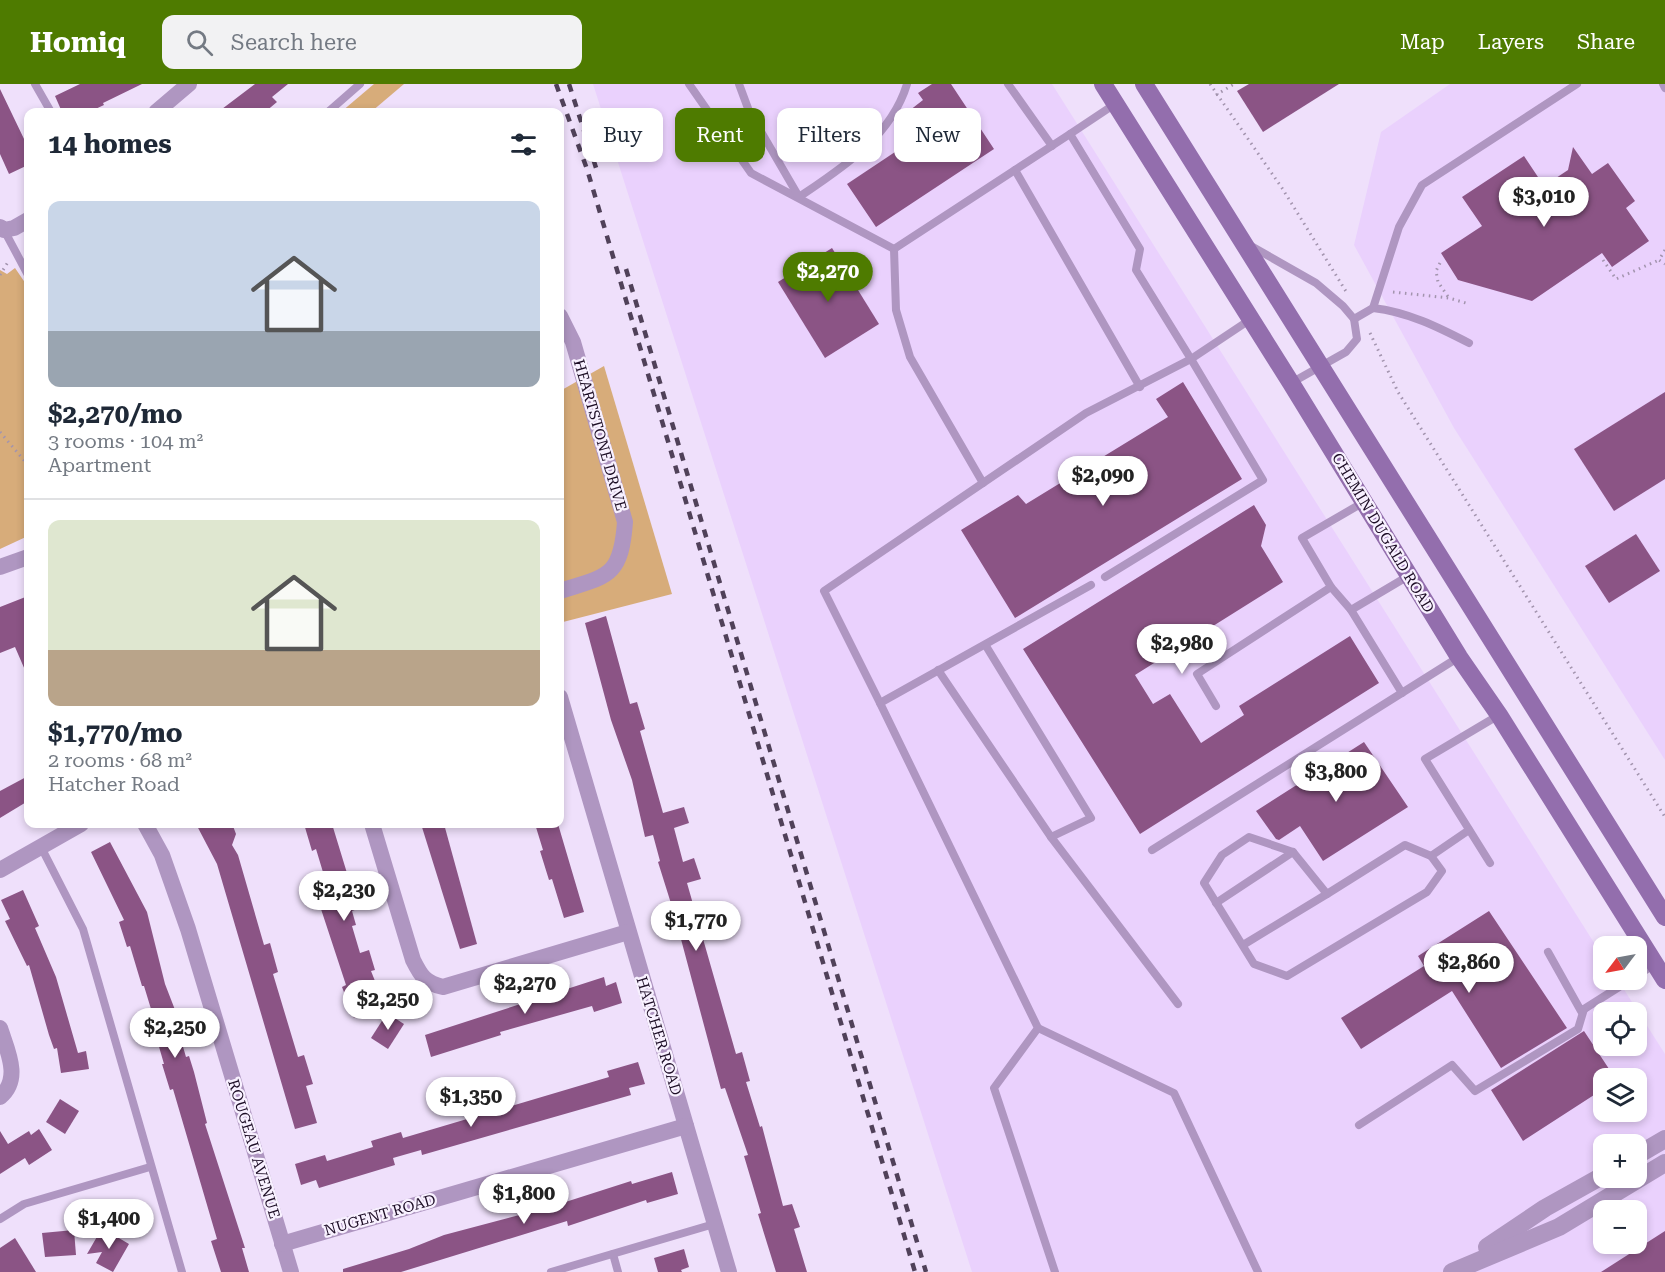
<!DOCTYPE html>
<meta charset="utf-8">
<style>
body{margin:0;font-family:"Roboto Serif",serif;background:#f2f2f3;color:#1f2937;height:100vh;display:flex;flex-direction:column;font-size:22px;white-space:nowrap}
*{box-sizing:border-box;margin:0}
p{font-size:20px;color:#747a83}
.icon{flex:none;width:33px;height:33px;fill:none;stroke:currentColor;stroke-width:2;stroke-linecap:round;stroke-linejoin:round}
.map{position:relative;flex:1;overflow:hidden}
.drawer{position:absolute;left:24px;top:24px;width:540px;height:720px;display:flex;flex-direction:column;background:#fff;border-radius:12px;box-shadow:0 3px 9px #0003}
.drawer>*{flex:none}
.top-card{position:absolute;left:582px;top:24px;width:570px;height:54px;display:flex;gap:12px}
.needle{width:39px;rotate:238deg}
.buttons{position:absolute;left:1593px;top:852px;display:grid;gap:12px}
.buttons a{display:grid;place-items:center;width:54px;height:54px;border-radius:12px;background:#fff;box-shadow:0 3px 9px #0003;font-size:30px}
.price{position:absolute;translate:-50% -51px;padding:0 14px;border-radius:21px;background:#fff;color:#222;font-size:20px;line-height:39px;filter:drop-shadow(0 2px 3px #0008)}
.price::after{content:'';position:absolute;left:50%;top:36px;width:18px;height:14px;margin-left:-9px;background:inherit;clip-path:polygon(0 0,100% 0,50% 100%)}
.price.active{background:#4e7b00;color:#fff}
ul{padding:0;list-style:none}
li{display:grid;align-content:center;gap:12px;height:318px;padding:0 24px}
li+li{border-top:2px solid #e0e1e3}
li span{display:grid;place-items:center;height:186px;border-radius:12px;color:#555}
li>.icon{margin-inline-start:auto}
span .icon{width:108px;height:108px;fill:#fffc;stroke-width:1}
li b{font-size:26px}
h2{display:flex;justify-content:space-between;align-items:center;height:72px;padding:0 24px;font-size:26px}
.tag{padding:0 21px;border-radius:12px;background:#fff;box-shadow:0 3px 9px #0003;font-size:21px;line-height:54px}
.tag.active{background:#4e7b00;color:#fff}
header{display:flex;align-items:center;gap:36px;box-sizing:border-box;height:84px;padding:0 30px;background:#4e7b00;color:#fff}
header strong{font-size:28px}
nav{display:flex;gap:33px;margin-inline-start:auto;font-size:21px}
.search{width:420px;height:54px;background:#f2f2f3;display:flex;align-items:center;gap:15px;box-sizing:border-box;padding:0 21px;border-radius:12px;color:#747a83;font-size:22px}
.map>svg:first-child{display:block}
</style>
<header>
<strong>Homiq</strong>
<div class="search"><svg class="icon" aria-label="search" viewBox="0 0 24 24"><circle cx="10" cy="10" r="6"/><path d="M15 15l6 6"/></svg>Search here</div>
<nav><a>Map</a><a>Layers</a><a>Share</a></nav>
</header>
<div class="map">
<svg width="1665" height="1188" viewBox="0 0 1665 1188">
<rect width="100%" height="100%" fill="#efe0fb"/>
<g fill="#ead1fd" fill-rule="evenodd">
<path d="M593,0h459l551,873 1,23h14l47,74v218h-693zM1604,928h32v34h-32zM1604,994h32v34h-32zM1604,1060h32v34h-32zM1604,1126h32v34h-32z"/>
<polygon points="1450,0 1665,0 1665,676 1454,344 1354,161 1381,48"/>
</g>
<g fill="#d7ac7a">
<polygon points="374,0 404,0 371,28 341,28"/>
<polygon points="15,184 28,203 28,452 0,465 0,186 7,190"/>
<polygon points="604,282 672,510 563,538 560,526 560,307"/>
</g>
<g fill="#8b5485">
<polygon points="80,0 142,0 103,19 104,21 89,28 62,28 55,12"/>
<polygon points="255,0 288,0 272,13 277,18 265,28 218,28"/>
<polygon points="932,0 951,0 994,65 876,143 847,100 910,58 896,37 923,16 918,9"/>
<polygon points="1249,0 1339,0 1263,48 1237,7"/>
<polygon points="0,5 25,57 28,56 28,81 9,90 0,70"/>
<polygon points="1573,63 1592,90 1608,79 1635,117 1626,124 1649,157 1612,183 1602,169 1532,217 1458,196 1441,169 1482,142 1462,113 1524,72 1544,102 1568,86"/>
<polygon points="832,164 879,240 825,274 778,198"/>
<polygon points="1183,298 1242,395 1015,534 961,446 1018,411 1026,420 1168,333 1156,315"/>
<polygon points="1665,308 1665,395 1614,427 1574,365"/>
<polygon points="1254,421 1266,441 1261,462 1283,498 1135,591 1153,620 1170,610 1201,659 1244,631 1239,622 1350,552 1379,599 1140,750 1023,565"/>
<polygon points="1636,450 1660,487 1609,519 1585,482"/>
<polygon points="28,512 28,593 15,563 0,569 0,523"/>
<polygon points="606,532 630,620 637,618 645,645 640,647 663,729 684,723 689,739 674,744 683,778 694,774 701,795 687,799 736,970 742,968 750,997 746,998 760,1043 762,1042 783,1122 792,1120 800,1143 794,1145 807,1188 776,1188 758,1130 761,1129 744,1072 748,1071 725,1004 721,1005 674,829 658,778 660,777 653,751 645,753 632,696 611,636 585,539"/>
<polygon points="1364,658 1408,723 1323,777 1300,742 1279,756 1276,755 1256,727"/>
<polygon points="28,692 28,717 0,734 0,707"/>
<polygon points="196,740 224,740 233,742 236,750 232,761 238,771 264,861 270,859 278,888 273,890 298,973 304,971 313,1000 306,1002 317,1039 295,1045 217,780"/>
<polygon points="304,740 332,740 354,812 356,811 360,824 352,827 356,841 352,842 360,869 369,866 375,886 371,887 381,912 368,917 379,924 354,934 342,903 346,901 320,822 332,818 316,765 312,767"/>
<polygon points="421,740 444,740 477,860 460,865"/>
<polygon points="535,740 558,740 584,828 564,834 552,795 549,796 540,767 543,766"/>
<polygon points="110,758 147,828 165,900 177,931 174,932 186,973 189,972 194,988 207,1039 205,1040 245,1164 242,1164 249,1188 221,1188 211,1157 217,1155 173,1005 170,1006 162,980 164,980 155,949 158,948 144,902 142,902 130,862 127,863 119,838 124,836 91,768"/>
<polygon points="23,806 39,842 35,844 56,893 78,969 86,967 89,985 61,989 57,964 54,965 49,951 29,881 27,882 5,837 10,835 1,816"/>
<polygon points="1489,827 1567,944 1501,984 1452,907 1361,965 1341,934 1424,882 1418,872"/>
<polygon points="604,893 606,902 616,898 622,919 594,928 592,922 500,948 501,951 431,973 425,951"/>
<polygon points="387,929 404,940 388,965 371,954"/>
<polygon points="1584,947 1615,994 1604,994 1604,1026 1594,1011 1523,1057 1491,1006"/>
<polygon points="638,978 645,1000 629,1004 631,1011 422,1071 421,1066 393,1074 395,1081 319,1104 316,1096 301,1101 295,1080 325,1071 327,1077 373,1063 371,1057 401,1048 403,1054 609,993 607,987"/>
<polygon points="60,1015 79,1027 65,1050 46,1038"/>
<polygon points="39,1045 52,1066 29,1081 25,1074 0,1090 0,1047 8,1060 29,1047 31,1051"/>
<polygon points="672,1088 678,1110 647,1119 646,1116 568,1142 567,1137 401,1188 343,1188 343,1185 409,1165 444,1151 527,1129 526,1127 552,1119 553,1122 631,1097 632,1100"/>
<polygon points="102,1144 129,1160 113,1188 96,1179 102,1168 87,1170"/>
<polygon points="74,1146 76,1171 45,1173 42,1149"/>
<polygon points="1665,1147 1665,1188 1601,1188"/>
<polygon points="15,1154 36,1188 0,1188 0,1164"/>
<polygon points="684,1165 689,1183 681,1186 682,1188 658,1188 654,1174"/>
</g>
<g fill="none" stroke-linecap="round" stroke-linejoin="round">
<g stroke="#a394ae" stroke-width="3" stroke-dasharray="1.5 4.5" stroke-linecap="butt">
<polyline points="1210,0 1282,104 1347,209"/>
<polyline points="1216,11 1234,0"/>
<polyline points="1665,166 1659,176 1665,180"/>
<polyline points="1603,176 1616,195 1659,176"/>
<polyline points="1440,179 1436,187 1438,198 1449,214"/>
<polyline points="0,191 8,178"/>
<polyline points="1393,208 1449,214 1469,220"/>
<polyline points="1370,249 1398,308 1665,733"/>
<polyline points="0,348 28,381"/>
</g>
<g stroke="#af96c1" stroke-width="8">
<polyline points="35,0 51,28"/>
<polyline points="689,0 751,89 894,165"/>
<path d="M739,0l10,27 50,86c43,-29 92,-60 108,-113"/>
<polyline points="1008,0 1052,62"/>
<polyline points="1663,0 1665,4"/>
<polyline points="1115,20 1070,50 1140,165 1136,186 1191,275 1251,235"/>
<polyline points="328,28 360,0"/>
<polyline points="1015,86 1140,303"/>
<polyline points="4,146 28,191"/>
<polyline points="1251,162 1316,199 1343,222 1354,235 1357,255 1346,268 1291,299"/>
<path d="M1373,224c35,4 65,19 96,35"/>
<polyline points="1354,235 1373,224 1399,143 1422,101 1577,0"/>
<polyline points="983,399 910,273 896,226 894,165 1070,50"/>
<polyline points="1091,501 880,619 824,507 1086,329 1191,275 1263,396 1105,493"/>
<polyline points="1331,503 1351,526"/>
<polyline points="986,562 1091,734 1051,753 1178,920"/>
<polyline points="938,586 1051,753"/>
<polyline points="1402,609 1351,526 1410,491"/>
<polyline points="880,619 1038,944 994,1004 1055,1188"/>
<polyline points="1216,622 1197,590 1331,503 1302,454 1364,418"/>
<polyline points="41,763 83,845 182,1188"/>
<polyline points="1152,766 1459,573"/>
<polyline points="1490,779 1425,675 1499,631"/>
<polyline points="1327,810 1405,761 1431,772"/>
<polyline points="1216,819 1293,768"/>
<polyline points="1243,861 1327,810 1293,768 1249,753 1222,771 1204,799 1254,880 1287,892 1427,808 1442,787 1431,772 1469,746"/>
<polyline points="1548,868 1581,927 1630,896"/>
<polyline points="1636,892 1655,880"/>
<polyline points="1038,944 1174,1009 1258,1188"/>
<polyline points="1359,1041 1452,981 1475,1007 1578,945 1584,925"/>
<polyline points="0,1135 24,1120 150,1083"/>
<polyline points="613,1170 618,1188"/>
<polyline points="551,1188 714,1140"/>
</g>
<g stroke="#af96c1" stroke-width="16">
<polyline points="156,28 189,0"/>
<polyline points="0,143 4,146 14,144 28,136"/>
<path d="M560,232l13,26 52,180c-4,55 -17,54 -65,69"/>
<polyline points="0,483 28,473"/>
<polyline points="560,613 729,1188"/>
<polyline points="145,740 162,771 188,845 291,1188"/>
<path d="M372,740l41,136c8,16 12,23 30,27l185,-55"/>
<polyline points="0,786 81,740"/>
<path d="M0,944c7,22 22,51 0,69"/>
<polyline points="282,1160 686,1042"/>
</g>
<g stroke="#af96c1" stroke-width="18">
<polyline points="1636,1072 1665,1055"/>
<polyline points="1487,1163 1545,1124 1604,1091"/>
<polyline points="1452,1188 1559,1143 1665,1079"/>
</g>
<g stroke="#936ead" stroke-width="18">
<polyline points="1103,0 1291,299 1459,573 1499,631 1665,896"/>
<polyline points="1144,0 1665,833"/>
</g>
<g stroke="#504159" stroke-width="4.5" stroke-dasharray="8 8" stroke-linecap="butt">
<polyline points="556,0 587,85 915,1188"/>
<polyline points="569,0 598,90"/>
<polyline points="626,185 926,1188"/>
</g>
</g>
<g text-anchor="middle" stroke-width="4.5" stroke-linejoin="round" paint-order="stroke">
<g font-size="15" fill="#1c0d25" stroke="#f8f1ff">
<text transform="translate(600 351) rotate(74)" y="5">HEARTSTONE DRIVE</text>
<text transform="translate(1383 449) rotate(59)" y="5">CHEMIN DUGALD ROAD</text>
<text transform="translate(659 952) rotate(73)" y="5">HATCHER ROAD</text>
<text transform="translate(254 1065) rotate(73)" y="5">ROUGEAU AVENUE</text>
<text transform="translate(380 1131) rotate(-16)" y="5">NUGENT ROAD</text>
</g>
</g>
</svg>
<div class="buttons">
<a><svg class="needle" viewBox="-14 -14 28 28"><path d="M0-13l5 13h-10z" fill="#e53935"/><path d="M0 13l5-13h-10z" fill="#747a83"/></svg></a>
<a><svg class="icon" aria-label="locate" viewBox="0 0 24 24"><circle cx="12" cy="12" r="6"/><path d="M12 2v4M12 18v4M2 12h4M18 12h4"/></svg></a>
<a><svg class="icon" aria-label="layers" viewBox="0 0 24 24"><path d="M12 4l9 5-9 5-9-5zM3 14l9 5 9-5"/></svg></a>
<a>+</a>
<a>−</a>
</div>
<b class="price" style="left:1544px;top:144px">$3,010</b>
<b class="price active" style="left:828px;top:219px">$2,270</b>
<b class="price" style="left:1103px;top:423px">$2,090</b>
<b class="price" style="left:1182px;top:591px">$2,980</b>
<b class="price" style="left:1336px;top:719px">$3,800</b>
<b class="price" style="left:344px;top:838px">$2,230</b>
<b class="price" style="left:696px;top:868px">$1,770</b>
<b class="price" style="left:1469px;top:910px">$2,860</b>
<b class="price" style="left:525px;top:931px">$2,270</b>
<b class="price" style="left:388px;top:947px">$2,250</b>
<b class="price" style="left:175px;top:975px">$2,250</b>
<b class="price" style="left:471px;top:1044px">$1,350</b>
<b class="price" style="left:524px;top:1141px">$1,800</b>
<b class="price" style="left:109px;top:1166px">$1,400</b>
<div class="top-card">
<a class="tag">Buy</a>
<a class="tag active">Rent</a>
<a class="tag">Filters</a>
<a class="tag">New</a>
</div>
<section class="drawer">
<h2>14 homes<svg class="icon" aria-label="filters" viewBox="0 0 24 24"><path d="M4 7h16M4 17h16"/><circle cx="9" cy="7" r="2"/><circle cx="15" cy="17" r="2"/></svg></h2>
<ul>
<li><span style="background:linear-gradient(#c9d6e8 70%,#9aa5b1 0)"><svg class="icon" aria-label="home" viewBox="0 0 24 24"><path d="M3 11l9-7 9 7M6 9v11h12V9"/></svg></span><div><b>$2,270/mo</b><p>3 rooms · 104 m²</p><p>Apartment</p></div></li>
<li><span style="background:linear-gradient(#dfe7d0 70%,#b9a48a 0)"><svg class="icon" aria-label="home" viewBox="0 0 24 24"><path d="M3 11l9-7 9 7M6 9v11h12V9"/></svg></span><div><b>$1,770/mo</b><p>2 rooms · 68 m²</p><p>Hatcher Road</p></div></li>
</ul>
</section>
</div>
